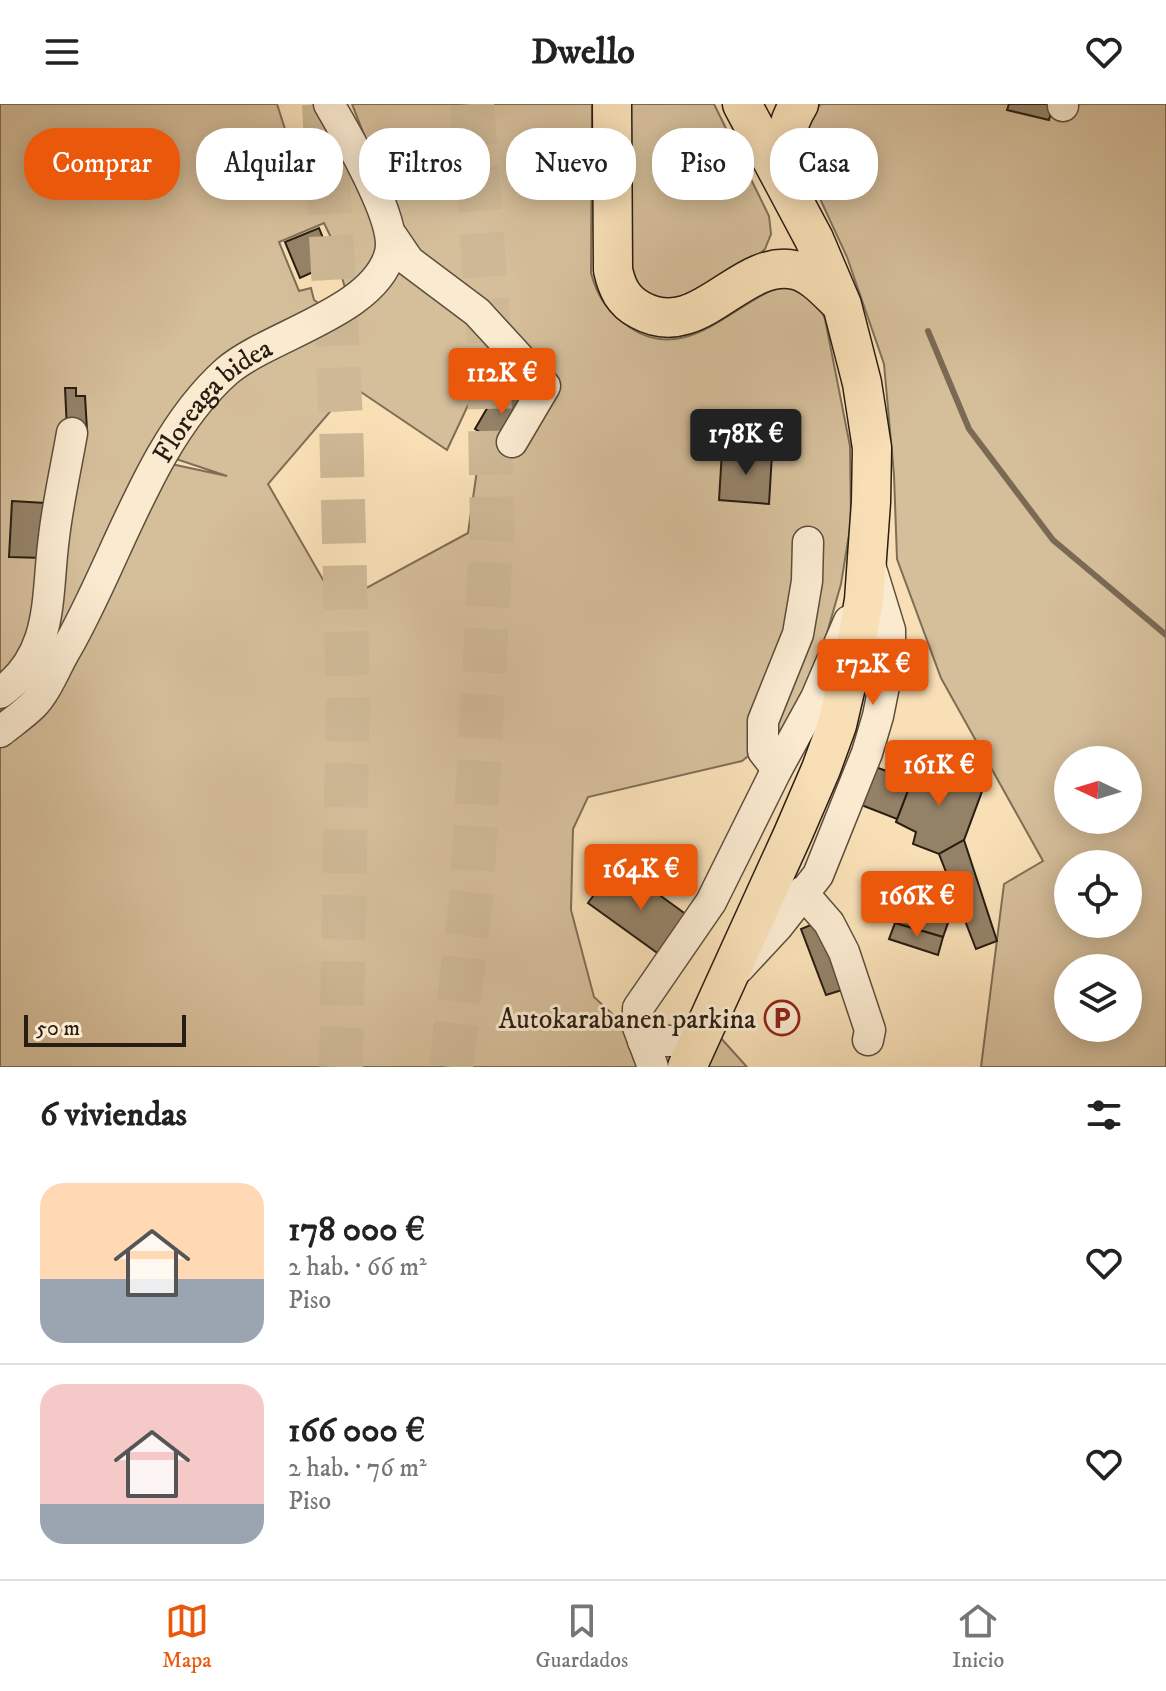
<!DOCTYPE html>
<html lang="es">
<meta charset="utf-8">
<style>
body{margin:0;font-family:"IM FELL DW Pica",serif;background:#f2f2f2;color:#222;height:100vh;display:flex;flex-direction:column;font-size:30px;white-space:nowrap}
*{box-sizing:border-box;margin:0}
p{font-size:26px;color:#767676}
.icon{flex:none;width:44px;height:44px;fill:none;stroke:currentColor;stroke-width:2;stroke-linecap:round;stroke-linejoin:round}
.map{position:relative;height:963px;overflow:hidden}
.sheet{display:flex;flex-direction:column;background:#fff;flex:1}
.sheet>*{flex:none}
.hud{position:absolute;left:24px;top:24px;width:1118px;height:72px;display:flex;gap:16px}
.needle{width:52px;rotate:274deg}
.fabs{position:absolute;left:1054px;top:642px;display:grid;gap:16px}
.fabs a{display:grid;place-items:center;width:88px;height:88px;border-radius:50%;background:#fff;box-shadow:0 4px 20px #0003;font-size:40px}
.scale{position:absolute;left:24px;bottom:20px;width:162px;box-sizing:border-box;padding-left:8px;border:4px solid #281d12;border-top:0;font-size:22px;line-height:28px;white-space:nowrap;color:#281d12;-webkit-text-stroke:6px #faead0;paint-order:stroke}
.price{position:absolute;translate:-50% -68px;padding:0 18px;border-radius:8px;background:#ea580c;color:#fff;font-size:26px;line-height:52px;filter:drop-shadow(0 2px 4px #0008)}
.price::after{content:'';position:absolute;left:50%;top:48px;width:24px;height:18px;margin-left:-12px;background:inherit;clip-path:polygon(0 0,100% 0,50% 100%)}
.price.on{background:#222;color:#fff}
ul{padding:0;list-style:none}
li{display:flex;align-items:center;gap:24px;height:200px;padding:0 40px}
li+li{border-top:2px solid #e0e0e0}
li span{display:grid;place-items:center;flex:none;width:224px;height:160px;border-radius:24px;color:#555}
li>.icon{margin-inline-start:auto}
span .icon{width:96px;height:96px;fill:#fffc;stroke-width:1}
li b{font-size:34px}
h2{display:flex;justify-content:space-between;align-items:center;height:96px;padding:0 40px;font-size:34px}
.chip{padding:0 28px;border-radius:32px;background:#fff;box-shadow:0 4px 20px #0003;font-size:28px;line-height:72px}
.chip.on{background:#ea580c;color:#fff}
header{display:flex;justify-content:space-between;align-items:center;height:104px;padding:0 40px;background:#fff;font-size:36px;font-weight:800}
.dock{display:flex;justify-content:space-around;align-items:center;height:112px;border-top:2px solid #e0e0e0;background:#fff;font-size:22px;color:#767676}
.dock a{display:grid;justify-items:center;gap:4px}
.dock .on{color:#ea580c}
.map>svg:first-child{display:block}
</style>
<header><svg class="icon" aria-label="menu" viewBox="0 0 24 24"><path d="M4 6h16M4 12h16M4 18h16"/></svg>Dwello<svg class="icon" aria-label="heart" viewBox="0 0 24 24"><path d="M12 20l-8-8c-3-5 5-10 8-4 3-6 11-1 8 4z"/></svg></header>
<div class="map">
<svg width="1166" height="963" viewBox="0 0 1166 963">
<rect width="100%" height="100%" fill="#f8dfb6"/>
<filter id="stains"><feTurbulence type="fractalNoise" baseFrequency=".0025" numOctaves="4"/><feColorMatrix values="0 0 0 0 .2 0 0 0 0 .09 0 0 0 0 .02 0 0 0 .5 -.17"/></filter>
<radialGradient id="worn" r=".72"><stop offset=".6" stop-color="#630" stop-opacity="0"/><stop offset="1" stop-color="#630" stop-opacity=".3"/></radialGradient>
<g fill="#d5be9a" stroke="#7e6e56" stroke-width="2" fill-rule="evenodd">
<path d="M0,0h277l21,66 50,-8 33,74 1,20 -35,38 -8,-26 1,-12 -16,-33 -45,19 20,49 12,-3 3,12 10,7 -98,53 -78,99 79,17 -54,-18 51,-71 172,-121 24,12 -68,-174h240l-1,169c6,22 15,37 34,51 53,40 95,-7 141,-31 8,-5 20,-6 30,-7l20,12 9,21 25,127 1,76 -10,62 -16,56 -23,57 -19,31 -41,33 -154,36 -15,32 -2,81 23,87 40,37 10,33h-644zM501,231l52,51 -35,64 -41,20 -9,63 -131,71 -69,-120 84,-98 95,64z"/>
<polygon points="626,0 714,0 769,112 771,130 765,145 748,160 673,199 649,196 628,166"/>
<path d="M821,0h345v963h-185l23,-183 39,-23 -102,-183 -44,-119 -3,-84 -10,-111 -37,-107 -38,-82 -6,-45 3,-11zM1068,656h60v60h-60zM1068,760h60v60h-60zM1068,864h60v60h-60z"/>
<polygon points="719,932 747,963 706,963"/>
</g>
<g fill="none" stroke-linecap="round" stroke-linejoin="round">
<polyline stroke="#7a6a53" stroke-width="6" points="928,227 969,325 1053,436 1166,531"/>
</g>
<g fill="#948267" stroke="#281d12" stroke-width="2">
<polygon points="1009,0 1053,0 1049,16 1007,6"/>
<polygon points="319,124 333,159 300,174 285,138"/>
<polygon points="500,282 529,298 503,342 475,325"/>
<polygon points="65,284 76,284 76,292 85,292 87,326 67,326"/>
<polygon points="722,347 772,350 769,400 719,396"/>
<polygon points="12,397 45,399 43,454 9,453"/>
<polygon points="919,657 984,682 964,736 939,750 913,740 916,728 896,718"/>
<polygon points="867,660 912,676 897,715 851,697"/>
<polygon points="964,736 997,837 976,845 939,750"/>
<polygon points="628,768 691,814 663,853 588,799 607,773 619,781"/>
<polygon points="901,799 949,816 943,833 895,819"/>
<polygon points="818,818 842,886 826,891 801,825"/>
<polygon points="895,819 943,833 938,851 889,835"/>
</g>
<g fill="none" stroke-linecap="round" stroke-linejoin="round">
<g stroke="#ceb895" stroke-width="44" stroke-dasharray="44 22" stroke-linecap="butt">
<polyline points="324,0 341,316 348,597 341,963"/>
<polyline points="451,963 472,785 492,425 488,212 472,0"/>
</g>
<g stroke="#5c4e3b" stroke-width="33">
<g id="minor">
<polyline points="1063,2 1063,0"/>
<polyline points="392,132 409,157 477,208 545,282 512,338"/>
<path d="M0,589c55,-39 46,-98 54,-156 4,-35 12,-69 18,-104"/>
<path id="s1" d="M0,628c11,-9 23,-17 33,-27 13,-13 22,-36 31,-52 52,-88 85,-213 163,-282 42,-36 148,-59 163,-118 8,-33 -44,-119 -61,-149"/>
<polyline points="777,665 763,647 763,617 798,530 807,477 808,438"/>
<polyline points="802,788 829,819 844,848 870,926 868,936"/>
<polyline points="739,864 778,822 818,771 867,649 878,612 890,552 890,526 870,461"/>
<polyline points="643,937 678,937 700,933"/>
<polyline points="653,963 638,923 638,904 711,798 777,665 816,594 849,517"/>
</g>
</g>
<g stroke="#281d12" stroke-width="41">
<g id="major">
<path d="M612,0l1,166c4,18 10,31 27,40 60,33 99,-52 155,-40 18,4 32,21 45,33"/>
<path d="M799,0c-19,31 -12,44 2,75"/>
<polyline points="687,963 793,730 821,665 837,621 857,535 864,496 871,398 872,344 862,279 842,201 814,135 742,0"/>
</g>
</g>
<use href="#minor" stroke="#faead0" stroke-width="30"/>
<use href="#major" stroke="#f8dfb6" stroke-width="38"/>
</g>
<defs>
<g id="parking-ring" transform="scale(1.8)"><circle r="9.5" fill="#faead0" stroke="#8f2418" stroke-width="1.5"/><path d="M-3.5-5.5H1a3.5 3.5 0 0 1 0 7H-1V5.5H-3.5ZM-1-3.4V-.6H.8a1.4 1.4 0 0 0 0-2.8Z" fill="#8f2418"/></g>
</defs>
<g fill-rule="evenodd">
<use href="#parking-ring" x="782" y="914"/>
</g>
<g text-anchor="middle" stroke-width="6" stroke-linejoin="round" paint-order="stroke">
<g font-size="28" fill="#281d12" stroke="#faead0">
<text dy="10" stroke="none"><textPath href="#s1" startOffset="400">Floreaga bidea</textPath></text>
</g>
<g font-size="28" fill="#281d12" stroke="#faead0" text-anchor="end">
<text x="756" y="924">Autokarabanen parkina</text>
</g>
</g>
<rect width="100%" height="100%" filter="url(#stains)"/>
<rect width="100%" height="100%" fill="url(#worn)"/>
</svg>
<div class="fabs">
<a><svg class="needle" viewBox="-14 -14 28 28"><path d="M0-13l5 13h-10z" fill="#e53935"/><path d="M0 13l5-13h-10z" fill="#767676"/></svg></a>
<a><svg class="icon" aria-label="locate" viewBox="0 0 24 24"><circle cx="12" cy="12" r="6"/><path d="M12 2v4M12 18v4M2 12h4M18 12h4"/></svg></a>
<a><svg class="icon" aria-label="layers" viewBox="0 0 24 24"><path d="M12 4l9 5-9 5-9-5zM3 14l9 5 9-5"/></svg></a>
</div>
<div class="scale">50 m</div>
<b class="price" style="left:502px;top:312px">112K €</b>
<b class="price on" style="left:746px;top:373px">178K €</b>
<b class="price" style="left:873px;top:603px">172K €</b>
<b class="price" style="left:939px;top:704px">161K €</b>
<b class="price" style="left:641px;top:808px">164K €</b>
<b class="price" style="left:917px;top:835px">166K €</b>
<div class="hud">
<a class="chip on">Comprar</a>
<a class="chip">Alquilar</a>
<a class="chip">Filtros</a>
<a class="chip">Nuevo</a>
<a class="chip">Piso</a>
<a class="chip">Casa</a>
</div>
</div>
<section class="sheet">
<h2>6 viviendas<svg class="icon" aria-label="filters" viewBox="0 0 24 24"><path d="M4 7h16M4 17h16"/><circle cx="9" cy="7" r="2"/><circle cx="15" cy="17" r="2"/></svg></h2>
<ul>
<li><span style="background:linear-gradient(#ffd9b3 60%,#9aa5b1 0)"><svg class="icon" aria-label="home" viewBox="0 0 24 24"><path d="M3 11l9-7 9 7M6 9v11h12V9"/></svg></span><div><b>178 000 €</b><p>2 hab. · 66 m²</p><p>Piso</p></div><svg class="icon" aria-label="heart" viewBox="0 0 24 24"><path d="M12 20l-8-8c-3-5 5-10 8-4 3-6 11-1 8 4z"/></svg></li>
<li><span style="background:linear-gradient(#f6c9c9 75%,#9aa5b1 0)"><svg class="icon" aria-label="home" viewBox="0 0 24 24"><path d="M3 11l9-7 9 7M6 9v11h12V9"/></svg></span><div><b>166 000 €</b><p>2 hab. · 76 m²</p><p>Piso</p></div><svg class="icon" aria-label="heart" viewBox="0 0 24 24"><path d="M12 20l-8-8c-3-5 5-10 8-4 3-6 11-1 8 4z"/></svg></li>
</ul>
</section>
<nav class="dock">
<a class="on"><svg class="icon" aria-label="map" viewBox="0 0 24 24"><path d="M3 6l6-2 6 2 6-2v14l-6 2-6-2-6 2zM9 4v14M15 6v14"/></svg>Mapa</a>
<a><svg class="icon" aria-label="saved" viewBox="0 0 24 24"><path d="M7 4h10v16l-5-4-5 4z"/></svg>Guardados</a>
<a><svg class="icon" aria-label="home" viewBox="0 0 24 24"><path d="M3 11l9-7 9 7M6 9v11h12V9"/></svg>Inicio</a>
</nav>
